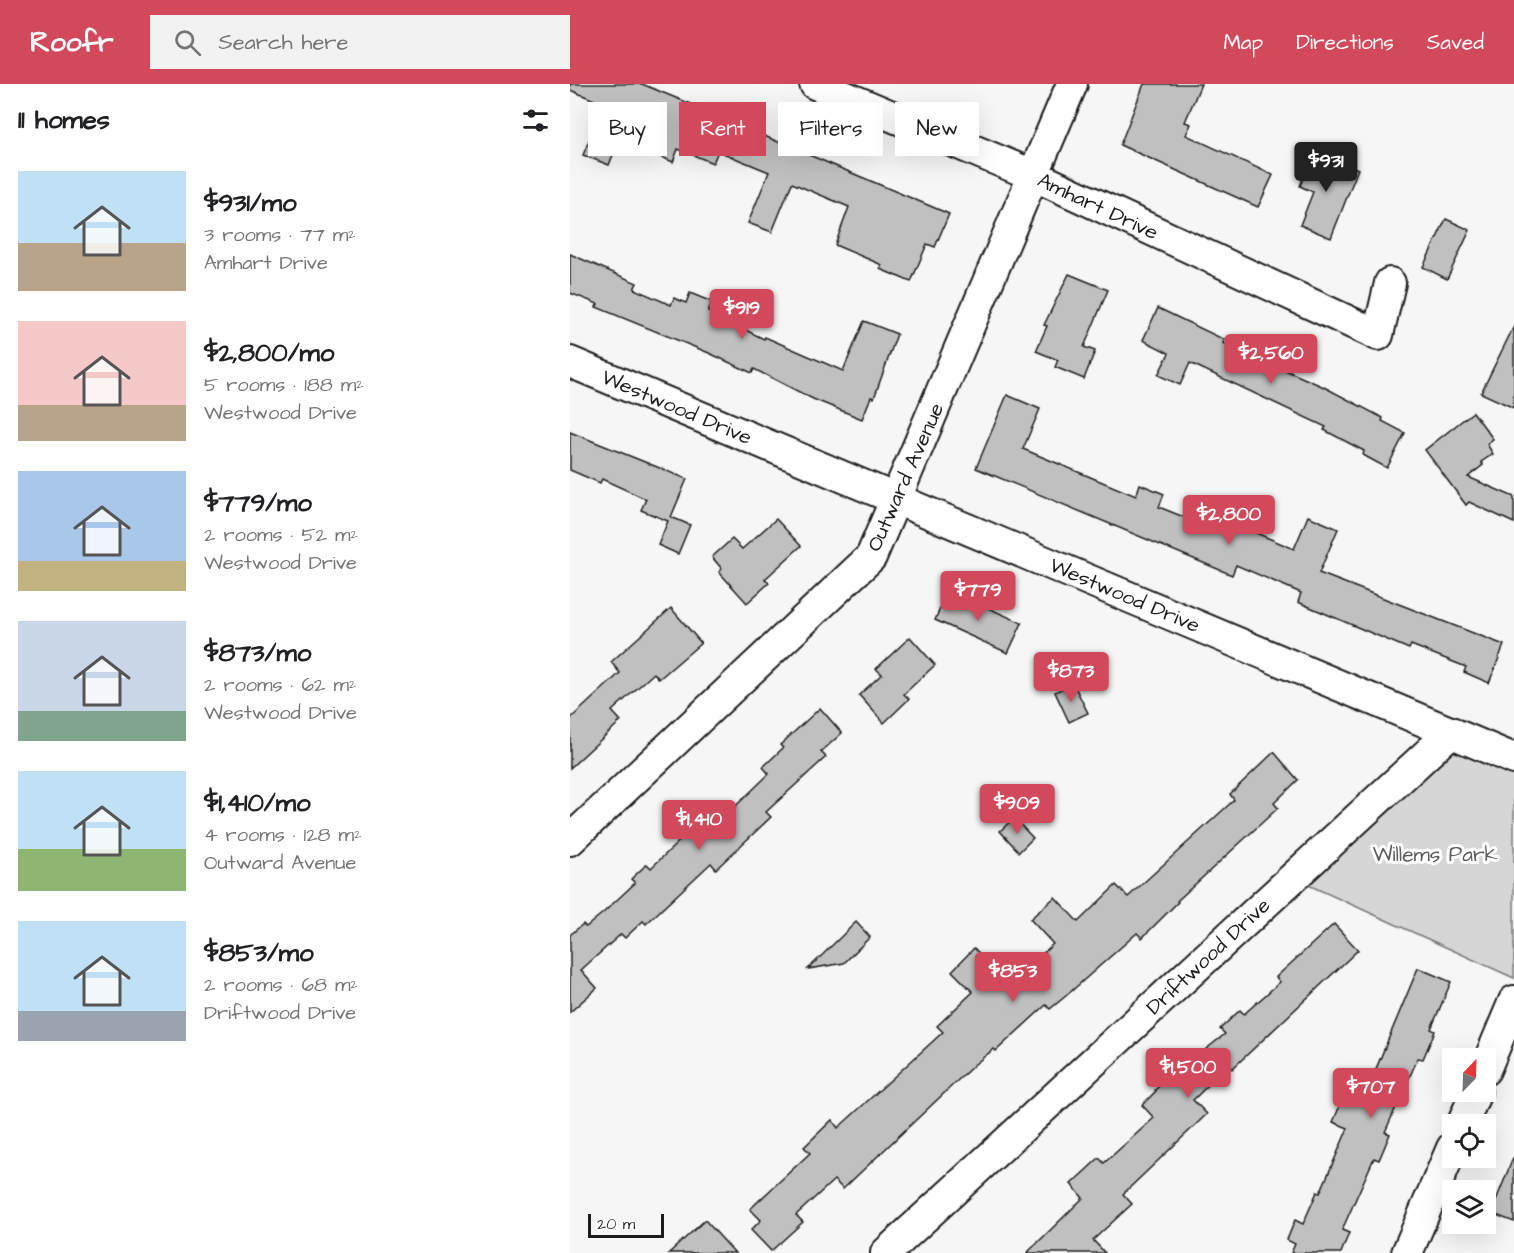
<!DOCTYPE html>
<meta charset="utf-8">
<style>
body{margin:0;font-family:"Architects Daughter",sans-serif;background:#f2f2f2;color:#202124;height:100vh;display:flex;flex-direction:column;font-size:22px;white-space:nowrap}
*{box-sizing:border-box;margin:0}
p{font-size:20px;color:#757577}
.icon{flex:none;width:33px;height:33px;fill:none;stroke:currentColor;stroke-width:2;stroke-linecap:round;stroke-linejoin:round}
.map{position:relative;flex:1;overflow:hidden}
.drawer{display:flex;flex-direction:column;background:#fff;width:570px}
.drawer>*{flex:none}
.banner{position:absolute;left:18px;top:18px;width:570px;height:54px;display:flex;gap:12px}
.needle{width:39px;rotate:23deg}
.buttons{position:absolute;left:872px;top:964px;display:grid;gap:12px}
.buttons a{display:grid;place-items:center;width:54px;height:54px;border-radius:0px;background:#fff;box-shadow:0 6px 24px #0002;font-size:30px}
.scale{position:absolute;left:18px;bottom:15px;width:76px;box-sizing:border-box;padding-left:6px;border:3px solid #1c1c1c;border-top:0;font-size:16px;line-height:21px;white-space:nowrap;color:#1c1c1c;-webkit-text-stroke:4px #fff;paint-order:stroke}
.price{position:absolute;translate:-50% -51px;padding:0 14px;border-radius:6px;background:#d1495b;color:#fff;font-size:20px;line-height:39px;filter:drop-shadow(0 2px 3px #0008)}
.price::after{content:'';position:absolute;left:50%;top:36px;width:18px;height:14px;margin-left:-9px;background:inherit;clip-path:polygon(0 0,100% 0,50% 100%)}
.price.selected{background:#222;color:#fff}
ul{padding:0;list-style:none}
li{display:flex;align-items:center;gap:18px;height:150px;padding:0 18px}
li span{display:grid;place-items:center;flex:none;width:168px;height:120px;border-radius:0px;color:#555}
li>.icon{margin-inline-start:auto}
span .icon{width:72px;height:72px;fill:#fffc;stroke-width:1}
li b{font-size:26px}
h2{display:flex;justify-content:space-between;align-items:center;height:72px;padding:0 18px;font-size:26px}
.chip{padding:0 21px;border-radius:0px;background:#fff;box-shadow:0 6px 24px #0002;font-size:21px;line-height:54px}
.chip.selected{background:#d1495b;color:#fff}
header{display:flex;align-items:center;gap:36px;box-sizing:border-box;height:84px;padding:0 30px;background:#d1495b;color:#fff}
header strong{font-size:28px}
nav{display:flex;gap:33px;margin-inline-start:auto;font-size:21px}
.search{width:420px;height:54px;background:#f2f2f2;display:flex;align-items:center;gap:15px;box-sizing:border-box;padding:0 21px;border-radius:0px;color:#757577;font-size:22px}
main{display:flex;flex:1;min-height:0}
.map>svg:first-child{display:block}
</style>
<header>
<strong>Roofr</strong>
<div class="search"><svg class="icon" aria-label="search" viewBox="0 0 24 24"><circle cx="10" cy="10" r="6"/><path d="M15 15l6 6"/></svg>Search here</div>
<nav><a>Map</a><a>Directions</a><a>Saved</a></nav>
</header>
<main>
<section class="drawer">
<h2>11 homes<svg class="icon" aria-label="filters" viewBox="0 0 24 24"><path d="M4 7h16M4 17h16"/><circle cx="9" cy="7" r="2"/><circle cx="15" cy="17" r="2"/></svg></h2>
<ul>
<li><span style="background:linear-gradient(#bfe0f5 60%,#b9a48a 0)"><svg class="icon" aria-label="home" viewBox="0 0 24 24"><path d="M3 11l9-7 9 7M6 9v11h12V9"/></svg></span><div><b>$931/mo</b><p>3 rooms · 77 m²</p><p>Amhart Drive</p></div></li>
<li><span style="background:linear-gradient(#f6c9c9 70%,#b9a48a 0)"><svg class="icon" aria-label="home" viewBox="0 0 24 24"><path d="M3 11l9-7 9 7M6 9v11h12V9"/></svg></span><div><b>$2,800/mo</b><p>5 rooms · 188 m²</p><p>Westwood Drive</p></div></li>
<li><span style="background:linear-gradient(#a9c7e8 75%,#c2b280 0)"><svg class="icon" aria-label="home" viewBox="0 0 24 24"><path d="M3 11l9-7 9 7M6 9v11h12V9"/></svg></span><div><b>$779/mo</b><p>2 rooms · 52 m²</p><p>Westwood Drive</p></div></li>
<li><span style="background:linear-gradient(#c9d6e8 75%,#7fa58c 0)"><svg class="icon" aria-label="home" viewBox="0 0 24 24"><path d="M3 11l9-7 9 7M6 9v11h12V9"/></svg></span><div><b>$873/mo</b><p>2 rooms · 62 m²</p><p>Westwood Drive</p></div></li>
<li><span style="background:linear-gradient(#bfe0f5 65%,#8fb573 0)"><svg class="icon" aria-label="home" viewBox="0 0 24 24"><path d="M3 11l9-7 9 7M6 9v11h12V9"/></svg></span><div><b>$1,410/mo</b><p>4 rooms · 128 m²</p><p>Outward Avenue</p></div></li>
<li><span style="background:linear-gradient(#bfe0f5 75%,#9aa5b1 0)"><svg class="icon" aria-label="home" viewBox="0 0 24 24"><path d="M3 11l9-7 9 7M6 9v11h12V9"/></svg></span><div><b>$853/mo</b><p>2 rooms · 68 m²</p><p>Driftwood Drive</p></div></li>
</ul>
</section>
<div class="map">
<svg width="944" height="1169" viewBox="0 0 944 1169">
<rect width="100%" height="100%" fill="#f6f6f6"/>
<filter id="ink" filterUnits="userSpaceOnUse"><feTurbulence type="fractalNoise" baseFrequency=".0167" numOctaves="2"/><feDisplacementMap in="SourceGraphic" scale="12" xChannelSelector="R" yChannelSelector="G"/><feConvolveMatrix kernelMatrix="1 2 1 2 8 2 1 2 1" color-interpolation-filters="sRGB"/></filter>
<g filter="url(#ink)">
<polygon fill="#d6d6d6" stroke="#797979" stroke-width="1.5" points="881,648 944,675 944,894 723,794"/>
<g fill="#c0c0c0" stroke="#1c1c1c" stroke-width="1.5">
<polygon points="0,0 72,0 135,26 131,35 176,54 180,46 379,130 365,163 357,160 341,198 310,185 312,181 265,161 279,123 222,99 202,148 178,139 199,88 148,67 143,79 108,65 103,78 49,56 39,81 13,71 34,20 0,6"/>
<polygon points="574,0 631,0 615,38 621,40 616,51 703,91 688,123 550,61"/>
<polygon points="744,67 788,85 761,154 730,141 743,108 730,102"/>
<polygon points="876,135 900,146 877,195 853,183"/>
<polygon points="0,170 67,199 64,205 101,221 104,214 116,219 120,209 142,218 138,228 194,255 195,253 273,287 294,237 327,250 304,314 301,313 292,335 243,315 184,285 182,289 139,269 26,223 28,220 0,209"/>
<polygon points="499,190 538,206 514,263 525,267 514,295 485,283 488,276 466,267 477,242 474,241"/>
<polygon points="588,224 655,256 653,259 754,303 813,334 812,337 835,349 817,384 793,371 794,367 754,346 756,343 620,279 610,301 588,291 599,269 573,256"/>
<polygon points="944,242 944,324 911,309"/>
<polygon points="437,311 470,325 453,365 566,412 570,400 594,410 589,423 641,444 646,432 724,465 738,432 768,445 749,489 934,561 919,599 894,588 896,583 841,561 839,565 728,518 731,509 666,481 662,491 406,384"/>
<polygon points="903,328 923,355 917,360 923,370 911,378 913,381 898,393 944,413 944,439 899,418 896,421 855,366"/>
<polygon points="0,348 117,395 101,433 120,441 108,470 88,461 98,437 71,426 76,415 32,395 30,399 0,386"/>
<polygon points="206,435 231,462 195,495 199,499 177,519 149,488 152,485 142,473 162,455 172,465"/>
<polygon points="378,506 452,539 438,569 365,536"/>
<polygon points="101,524 131,559 89,595 84,589 42,627 51,637 0,684 0,635 50,589 41,578"/>
<polygon points="340,553 365,581 334,610 339,615 314,639 289,611 312,590 306,585"/>
<polygon points="503,599 518,629 499,638 485,608"/>
<polygon points="250,624 272,649 251,668 256,673 196,728 201,733 146,785 141,779 76,840 73,837 55,854 51,850 11,886 27,904 0,928 0,851 13,840 16,843 34,828 65,799 61,795 77,780 81,784 140,728 149,738 199,690 193,683 213,664 210,661"/>
<polygon points="704,668 728,696 704,719 708,724 607,817 608,818 572,854 567,849 497,911 480,925 476,921 426,967 424,965 405,980 273,1105 264,1096 226,1131 233,1138 201,1167 181,1146 191,1136 180,1125 240,1069 234,1063 262,1036 268,1044 373,948 367,942 403,908 382,887 404,864 440,900 483,860 460,835 485,813 508,838 546,801 558,813 664,716 660,710"/>
<polygon points="444,734 463,754 449,768 430,747"/>
<polygon points="286,838 300,853 274,879 238,885"/>
<polygon points="764,840 788,866 662,985 659,981 623,1016 637,1030 553,1110 562,1120 523,1156 535,1169 457,1169 513,1114 501,1100 529,1074 534,1079 584,1034 572,1021 586,1007 585,1006 618,974 621,977 655,950 650,945 670,926 674,930 710,898 706,893"/>
<polygon points="848,884 881,898 861,945 865,947 853,975 848,974 815,1048 820,1050 809,1076 804,1074 772,1146 779,1149 771,1169 721,1169 725,1160 717,1156 725,1136 733,1140 747,1108 750,1109 778,1044 763,1038 774,1012 789,1018 792,1010 795,1011"/>
<polygon points="943,1074 944,1075 944,1138 921,1129"/>
<polygon points="135,1136 165,1169 99,1169"/>
</g>
<g fill="none" stroke-linecap="round" stroke-linejoin="round">
<g stroke="#1c1c1c" stroke-width="34">
<g id="minor">
<polyline points="245,0 463,91 808,251 820,199"/>
<polyline points="0,278 944,675"/>
<polyline points="0,756 301,473 502,0"/>
<polyline points="915,986 944,917"/>
<polyline points="892,1041 906,1008"/>
<polyline points="316,1169 881,648"/>
<polyline points="837,1169 882,1064"/>
</g>
</g>
<use href="#minor" stroke="#fff" stroke-width="30"/>
</g>
</g>
<g text-anchor="middle" stroke-width="6" stroke-linejoin="round" paint-order="stroke">
<g font-size="21" fill="#1c1c1c" stroke="#fff">
<text transform="translate(528 122) rotate(25)" y="7">Amhart Drive</text>
<text transform="translate(107 323) rotate(23)" y="7">Westwood Drive</text>
<text transform="translate(335 393) rotate(-66)" y="7">Outward Avenue</text>
<text transform="translate(555 511) rotate(23)" y="7">Westwood Drive</text>
<text transform="translate(638 872) rotate(-43)" y="7">Driftwood Drive</text>
</g>
<g font-size="21" fill="#5d5d5d" stroke="#fff">
<text x="865" y="777">Willems Park</text>
</g>
</g>
</svg>
<div class="buttons">
<a><svg class="needle" viewBox="-14 -14 28 28"><path d="M0-13l5 13h-10z" fill="#e53935"/><path d="M0 13l5-13h-10z" fill="#757577"/></svg></a>
<a><svg class="icon" aria-label="locate" viewBox="0 0 24 24"><circle cx="12" cy="12" r="6"/><path d="M12 2v4M12 18v4M2 12h4M18 12h4"/></svg></a>
<a><svg class="icon" aria-label="layers" viewBox="0 0 24 24"><path d="M12 4l9 5-9 5-9-5zM3 14l9 5 9-5"/></svg></a>
</div>
<div class="scale">20 m</div>
<b class="price selected" style="left:756px;top:109px">$931</b>
<b class="price" style="left:172px;top:256px">$919</b>
<b class="price" style="left:701px;top:301px">$2,560</b>
<b class="price" style="left:659px;top:462px">$2,800</b>
<b class="price" style="left:408px;top:538px">$779</b>
<b class="price" style="left:501px;top:619px">$873</b>
<b class="price" style="left:447px;top:751px">$909</b>
<b class="price" style="left:129px;top:767px">$1,410</b>
<b class="price" style="left:443px;top:919px">$853</b>
<b class="price" style="left:618px;top:1015px">$1,500</b>
<b class="price" style="left:801px;top:1035px">$707</b>
<div class="banner">
<a class="chip">Buy</a>
<a class="chip selected">Rent</a>
<a class="chip">Filters</a>
<a class="chip">New</a>
</div>
</div>
</main>
